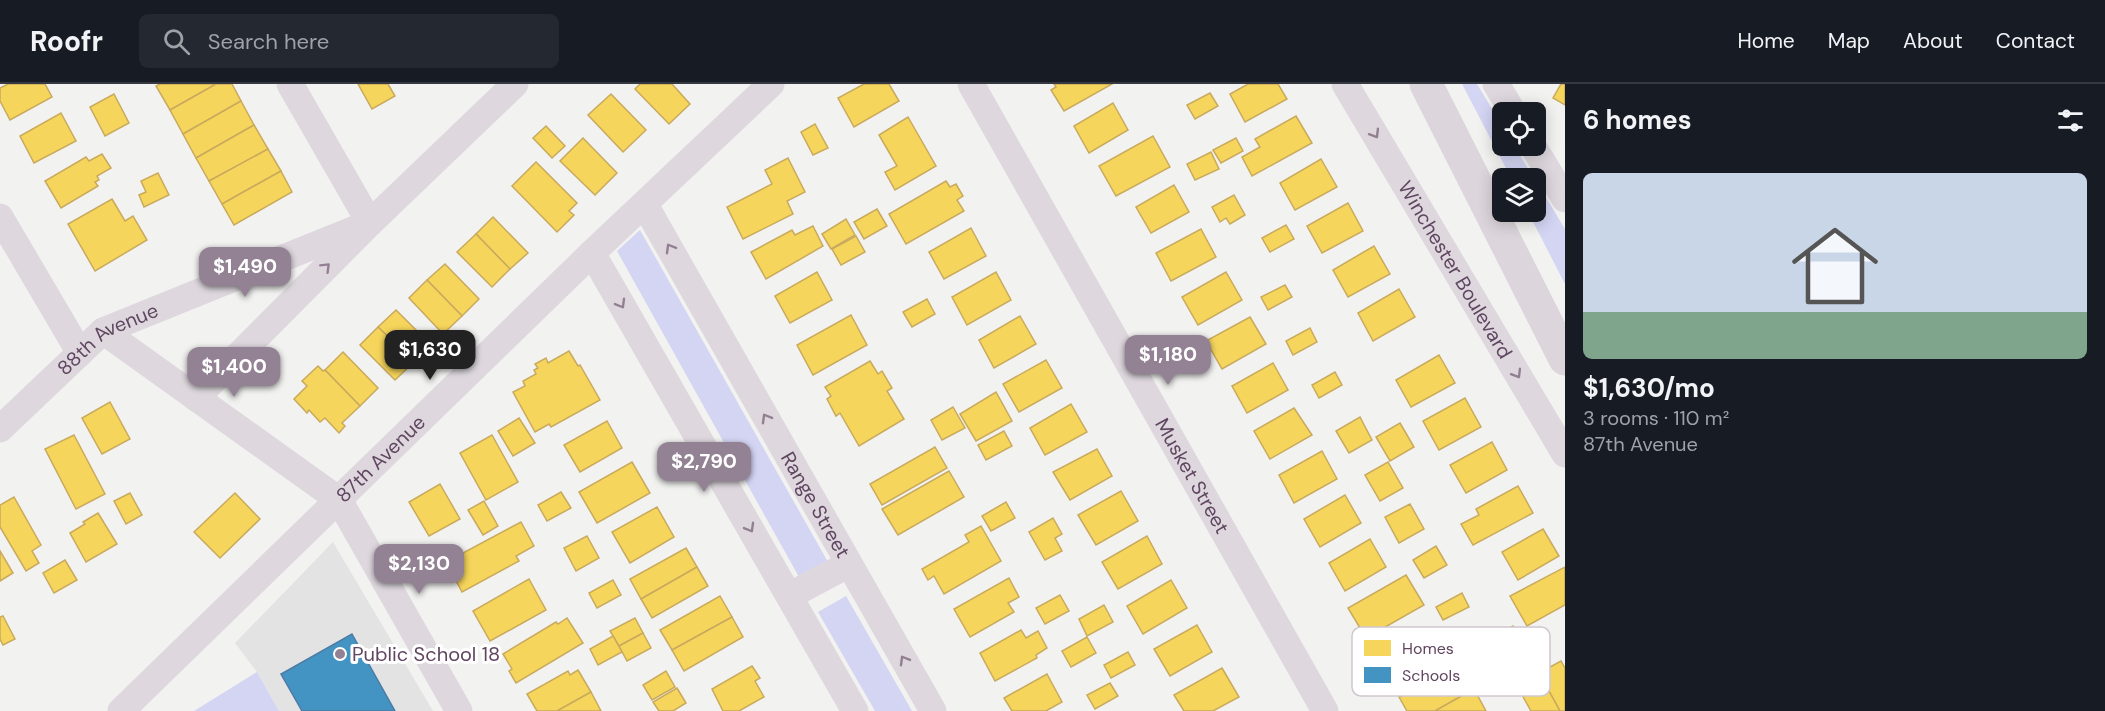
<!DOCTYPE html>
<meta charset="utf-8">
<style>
body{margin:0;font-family:"DM Sans",sans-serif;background:#242831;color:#f1f3f6;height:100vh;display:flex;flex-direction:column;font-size:22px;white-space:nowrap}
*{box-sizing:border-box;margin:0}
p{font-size:20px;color:#9ea1a6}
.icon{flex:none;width:33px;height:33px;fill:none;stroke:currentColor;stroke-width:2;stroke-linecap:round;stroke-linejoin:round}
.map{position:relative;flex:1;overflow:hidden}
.side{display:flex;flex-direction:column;background:#171b24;width:540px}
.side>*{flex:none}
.buttons{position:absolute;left:1492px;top:18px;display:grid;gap:12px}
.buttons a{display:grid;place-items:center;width:54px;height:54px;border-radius:9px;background:#171b24;box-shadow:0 3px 15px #0003;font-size:30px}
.price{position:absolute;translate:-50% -51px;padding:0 14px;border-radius:12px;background:#938293;color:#fff;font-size:20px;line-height:39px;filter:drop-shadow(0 2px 3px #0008)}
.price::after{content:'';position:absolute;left:50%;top:36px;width:18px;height:14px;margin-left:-9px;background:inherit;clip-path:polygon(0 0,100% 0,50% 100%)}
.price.active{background:#222;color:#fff}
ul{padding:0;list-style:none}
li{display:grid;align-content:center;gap:12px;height:318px;padding:0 18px}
li span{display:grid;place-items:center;height:186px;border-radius:9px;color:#555}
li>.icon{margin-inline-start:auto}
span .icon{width:108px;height:108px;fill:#fffc;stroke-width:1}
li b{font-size:26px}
h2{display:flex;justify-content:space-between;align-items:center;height:72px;padding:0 18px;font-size:26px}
header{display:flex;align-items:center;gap:36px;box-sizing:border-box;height:84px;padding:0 30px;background:#171b24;border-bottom:2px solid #363941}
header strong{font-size:28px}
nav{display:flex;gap:33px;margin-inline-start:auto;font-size:21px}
.search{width:420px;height:54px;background:#242831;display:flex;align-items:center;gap:15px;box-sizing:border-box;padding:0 21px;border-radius:9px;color:#9ea1a6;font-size:22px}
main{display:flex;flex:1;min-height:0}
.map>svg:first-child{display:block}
</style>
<header>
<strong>Roofr</strong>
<div class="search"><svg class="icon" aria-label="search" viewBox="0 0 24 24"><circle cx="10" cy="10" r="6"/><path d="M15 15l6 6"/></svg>Search here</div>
<nav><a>Home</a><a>Map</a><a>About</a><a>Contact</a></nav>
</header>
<main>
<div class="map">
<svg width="1565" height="627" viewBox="0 0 1565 627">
<rect width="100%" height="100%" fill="#f2f2f1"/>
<polygon fill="#e4e3e4" points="333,458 433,627 279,627 257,588 235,559"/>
<g fill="#d4d5f3">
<polygon points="1462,0 1477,0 1503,43 1503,62 1514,62 1534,94 1511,94"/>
<polygon points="1536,97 1565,145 1565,200 1528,128 1536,128"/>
<polygon points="640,146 828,478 799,493 617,167"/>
<polygon points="846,512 912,627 875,627 818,528"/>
<polygon points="257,588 279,627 194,627"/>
</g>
<g fill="#f6d55c" stroke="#c9aa5d" stroke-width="1.5">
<polygon points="8,0 45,0 52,13 10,36 0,17 0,4"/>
<polygon points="160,0 216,0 170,26 156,2"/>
<polygon points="216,0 232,0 241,17 183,50 170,26"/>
<polygon points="358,0 388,0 395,12 372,25"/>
<polygon points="640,0 672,0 690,20 669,40 635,5"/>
<polygon points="864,0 889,0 899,17 854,43 838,14"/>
<polygon points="1054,0 1112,0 1064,27 1051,6 1056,3"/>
<polygon points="1248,0 1278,0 1287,15 1245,38 1230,10"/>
<polygon points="1561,0 1565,0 1565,21 1553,14"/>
<polygon points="1210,9 1218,22 1195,35 1187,21"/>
<polygon points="114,10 129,39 105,52 90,23"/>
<polygon points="611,10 646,46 623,68 588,31"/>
<polygon points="241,17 254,41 196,74 183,50"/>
<polygon points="1113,19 1128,46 1089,69 1074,42"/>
<polygon points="61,29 76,57 34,79 20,52"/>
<polygon points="1296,32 1312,59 1252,92 1242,73 1260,63 1255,55"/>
<polygon points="908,33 936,82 895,106 885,88 897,82 879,51"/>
<polygon points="815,40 828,64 813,71 801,48"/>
<polygon points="254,41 268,65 209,97 196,74"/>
<polygon points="546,42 565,62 552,74 533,54"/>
<polygon points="1153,52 1170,83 1116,112 1099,82"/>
<polygon points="583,54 617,89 595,111 560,77"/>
<polygon points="1236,54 1243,67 1221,79 1213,66"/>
<polygon points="268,65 281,87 222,120 209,97"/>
<polygon points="1211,68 1219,85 1195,96 1187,80"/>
<polygon points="102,70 111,84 97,92 99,96 95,98 98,102 61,124 45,97 86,73 89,77"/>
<polygon points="788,74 805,108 787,117 793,130 743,155 727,123 772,100 765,86"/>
<polygon points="1321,75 1337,103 1295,126 1280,99"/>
<polygon points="536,78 577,119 569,127 574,131 557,148 512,102"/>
<polygon points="281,87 292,108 234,141 222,120"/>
<polygon points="158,89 169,111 144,123 139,111 146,108 141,97"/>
<polygon points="946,97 950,103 956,100 963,112 957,116 964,127 906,160 889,130"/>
<polygon points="1174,101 1189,128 1151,149 1136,123"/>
<polygon points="1234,111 1245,131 1230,140 1226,134 1220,138 1212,123"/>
<polygon points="112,115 125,137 133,132 147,156 95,187 68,140"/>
<polygon points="1348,119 1363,147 1322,169 1307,142"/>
<polygon points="877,125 887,142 864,155 854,138"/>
<polygon points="493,133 528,169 510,185 476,150"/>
<polygon points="846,135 855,151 831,165 822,150"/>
<polygon points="1286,141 1294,155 1270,168 1262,154"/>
<polygon points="813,142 823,162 766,195 751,168 792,146 795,151"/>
<polygon points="971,144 986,172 944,195 929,168"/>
<polygon points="1201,145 1216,173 1171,197 1156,169"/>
<polygon points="476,150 510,185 492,203 457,168"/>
<polygon points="856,152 865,168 841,181 832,165"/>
<polygon points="1374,162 1390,190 1348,213 1333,186"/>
<polygon points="445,180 479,215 462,232 427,196"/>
<polygon points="817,188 832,216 790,239 775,212"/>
<polygon points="996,188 1011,216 967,241 952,213"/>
<polygon points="1226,188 1242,216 1198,241 1182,213"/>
<polygon points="427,196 462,232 443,250 409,214"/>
<polygon points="1285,201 1292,213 1268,226 1261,213"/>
<polygon points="1399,205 1415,233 1373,257 1358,229"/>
<polygon points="927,215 935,230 912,243 903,228"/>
<polygon points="396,226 431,261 414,278 378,243"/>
<polygon points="851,231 867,261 813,291 797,261"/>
<polygon points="1020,232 1036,260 994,284 979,256"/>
<polygon points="1250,233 1266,260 1222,285 1206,257"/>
<polygon points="378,243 414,278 395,296 360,261"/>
<polygon points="1310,244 1317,258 1293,271 1286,257"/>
<polygon points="569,267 578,282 580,281 600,316 551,343 549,340 535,348 513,308 525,302 523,297 536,290 534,286 538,284 535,280 546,274 548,279"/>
<polygon points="343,268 378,304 360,322 325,286"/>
<polygon points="1439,271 1455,299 1411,323 1396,296"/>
<polygon points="1046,276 1062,304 1019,328 1003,300"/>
<polygon points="870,277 878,290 882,287 892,304 887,307 904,335 859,362 840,329 836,332 827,315 831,312 825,303"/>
<polygon points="1273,279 1288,306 1247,329 1232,302"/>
<polygon points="318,282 323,287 325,286 360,322 342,339 345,342 339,349 325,334 320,338 309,326 307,329 294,315 307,302 302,297"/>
<polygon points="1335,288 1342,301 1319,314 1312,301"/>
<polygon points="996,308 1012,337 976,357 960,330"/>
<polygon points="1465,314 1481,343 1439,366 1423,337"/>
<polygon points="110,318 130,355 102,370 82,334"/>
<polygon points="1071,320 1087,348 1045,371 1030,344"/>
<polygon points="953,323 965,344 942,356 931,336"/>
<polygon points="1294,324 1312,351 1270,375 1254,347"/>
<polygon points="1360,333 1372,356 1349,369 1336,347"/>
<polygon points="519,334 535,359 513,372 498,347"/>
<polygon points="607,337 622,364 580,388 564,361"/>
<polygon points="1400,339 1414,363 1390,377 1376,353"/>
<polygon points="1004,347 1012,362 986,376 978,361"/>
<polygon points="74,351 105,410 76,425 45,365"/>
<polygon points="492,351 518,398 486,416 460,369"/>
<polygon points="1492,358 1507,386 1466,409 1450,381"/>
<polygon points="935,363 947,384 882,421 870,400"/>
<polygon points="1097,365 1112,392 1070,416 1053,388"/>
<polygon points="1322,367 1337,395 1294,419 1279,391"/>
<polygon points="632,378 650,409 597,439 579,408"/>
<polygon points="1388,378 1403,404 1380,417 1365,391"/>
<polygon points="949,387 964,413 898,451 882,425"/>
<polygon points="440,400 460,435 429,452 409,418"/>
<polygon points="1518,402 1533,429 1473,461 1461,440 1479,431 1476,425"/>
<polygon points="1121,407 1138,437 1096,461 1078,431"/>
<polygon points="561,408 571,424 547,437 538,421"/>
<polygon points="130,409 142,431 126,440 114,417"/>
<polygon points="235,409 260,435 220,474 194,448"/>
<polygon points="1345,411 1361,439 1320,463 1304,435"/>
<polygon points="14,413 41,461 32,467 39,479 26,487 0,443 0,421"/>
<polygon points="484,417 498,442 483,451 468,426"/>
<polygon points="1006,418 1015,434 991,447 982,432"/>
<polygon points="1410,420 1424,445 1399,459 1385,433"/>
<polygon points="657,423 674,453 630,479 612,448"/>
<polygon points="98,429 117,460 86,478 70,449 85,440 83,438"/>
<polygon points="1053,434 1062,450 1055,454 1062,467 1045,476 1029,448"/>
<polygon points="521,438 534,462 516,472 519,477 462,508 446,478"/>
<polygon points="981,442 1001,477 944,510 934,492 928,496 922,485 969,458 965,451"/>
<polygon points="1543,445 1559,472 1518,496 1502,468"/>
<polygon points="587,452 599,474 576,487 564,464"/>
<polygon points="1147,452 1162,480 1118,505 1102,478"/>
<polygon points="1370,455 1386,483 1345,507 1329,479"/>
<polygon points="1436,462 1447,481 1424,494 1413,476"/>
<polygon points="686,464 697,483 641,515 630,495"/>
<polygon points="0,467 13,489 0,497"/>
<polygon points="65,476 77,496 54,509 43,489"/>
<polygon points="697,483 708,502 652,534 641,515"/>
<polygon points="1565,483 1565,521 1527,542 1510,512"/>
<polygon points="1406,491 1424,521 1366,554 1348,524"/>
<polygon points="1009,494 1019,513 1008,519 1014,528 970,553 954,525"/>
<polygon points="529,495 546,526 490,557 473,527"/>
<polygon points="613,496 621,511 597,524 589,509"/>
<polygon points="1171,496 1187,524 1143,550 1127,522"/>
<polygon points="1462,509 1469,523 1443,536 1436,523"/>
<polygon points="1060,511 1069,527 1045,540 1036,524"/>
<polygon points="720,512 732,533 672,566 660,546"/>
<polygon points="1104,521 1113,538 1087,552 1079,535"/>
<polygon points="3,532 15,555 3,561 0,555 0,533"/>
<polygon points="732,533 743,553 684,587 672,566"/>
<polygon points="567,534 583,559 516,599 509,587 512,585 503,570 556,538 558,540"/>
<polygon points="635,534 643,549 619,562 610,547"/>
<polygon points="1197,541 1212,568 1170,592 1154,565"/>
<polygon points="1513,542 1521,559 1500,570 1492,553"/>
<polygon points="1021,546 1026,554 1038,547 1047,564 1036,571 1037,574 995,597 980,569"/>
<polygon points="643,549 651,564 627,577 619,562"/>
<polygon points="613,552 622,568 598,581 590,565"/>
<polygon points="1087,553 1096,569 1071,583 1062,567"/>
<polygon points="1128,568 1135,581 1111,594 1104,581"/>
<polygon points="1561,577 1565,584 1565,627 1560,627 1539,589"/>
<polygon points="1459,579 1474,605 1435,627 1407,627 1399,613 1402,612 1397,603 1414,594 1418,602"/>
<polygon points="752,582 760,594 755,597 764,613 739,627 723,627 712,605"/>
<polygon points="1222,584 1239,613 1213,627 1184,627 1174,611"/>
<polygon points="578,586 591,608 557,627 537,627 527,610 568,587 570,591"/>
<polygon points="666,587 675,603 652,616 643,601"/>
<polygon points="1539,589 1560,627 1531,627 1517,602"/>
<polygon points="1047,590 1062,618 1046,627 1012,627 1004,614"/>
<polygon points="1110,599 1118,612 1095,625 1087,611"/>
<polygon points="677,604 686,619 673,627 659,627 653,618"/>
<polygon points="1474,605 1486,627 1435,627"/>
<polygon points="591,608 601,627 557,627"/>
</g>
<polygon fill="#4393c3" stroke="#4c7ca5" stroke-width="1.5" points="352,550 395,627 302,627 281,590"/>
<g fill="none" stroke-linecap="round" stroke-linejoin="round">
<g stroke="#ded8de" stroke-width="27">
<polyline points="290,0 370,139"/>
<path id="s1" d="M971,0l354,627"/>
<path id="s2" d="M1345,0l220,370"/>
<polyline points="1496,0 1513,28"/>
<polyline points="1533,62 1565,115"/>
<path id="s3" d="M645,121l288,506"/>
<polyline points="0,133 80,269"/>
<polyline points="592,169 855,627"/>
<polyline points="103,247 339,416 459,627"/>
<polyline points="196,314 370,139 515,0"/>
<path id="s4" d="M0,345l103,-98 257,-104"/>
<polyline points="789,512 849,480"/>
<path id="s5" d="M121,627l471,-458 179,-169"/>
</g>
<polyline stroke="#dcd5db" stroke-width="33" points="1426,0 1565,275"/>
</g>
<defs><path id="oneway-chevron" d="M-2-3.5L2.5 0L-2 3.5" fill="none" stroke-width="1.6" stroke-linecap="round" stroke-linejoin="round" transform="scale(1.5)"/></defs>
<g stroke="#928092">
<use href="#oneway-chevron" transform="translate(1375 50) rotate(59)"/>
<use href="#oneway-chevron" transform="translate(670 164) rotate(-120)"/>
<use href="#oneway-chevron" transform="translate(326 183) rotate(-45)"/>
<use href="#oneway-chevron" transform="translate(621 220) rotate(60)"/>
<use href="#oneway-chevron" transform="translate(1517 290) rotate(59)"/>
<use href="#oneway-chevron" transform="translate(766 334) rotate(-120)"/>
<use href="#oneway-chevron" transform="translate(750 444) rotate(60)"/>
<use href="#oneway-chevron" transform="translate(904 576) rotate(-120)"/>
</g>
<circle fill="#938293" stroke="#fff" stroke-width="2" cx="340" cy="570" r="6"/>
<g text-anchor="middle" stroke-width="6" stroke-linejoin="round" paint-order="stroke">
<g font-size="20" fill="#604660" stroke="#fff">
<text dy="7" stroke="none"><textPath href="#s2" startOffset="216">Winchester Boulevard</textPath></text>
<text dy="7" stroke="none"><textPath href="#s4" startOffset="142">88th Avenue</textPath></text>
<text dy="7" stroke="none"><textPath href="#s5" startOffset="362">87th Avenue</textPath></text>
<text dy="7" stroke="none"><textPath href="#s1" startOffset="450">Musket Street</textPath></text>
<text dy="7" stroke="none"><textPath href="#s3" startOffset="345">Range Street</textPath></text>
</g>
<g font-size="20" fill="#604660" stroke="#fff" text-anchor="start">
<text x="352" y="577">Public School 18</text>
</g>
</g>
<rect x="1352" y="543" width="198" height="69" rx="9" fill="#fff" stroke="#cfc8cf" stroke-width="1.5"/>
<rect x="1364" y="556" width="27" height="16" fill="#f6d55c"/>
<rect x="1364" y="583" width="27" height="16" fill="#4393c3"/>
<g font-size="16" fill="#604660">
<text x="1402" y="570">Homes</text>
<text x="1402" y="597">Schools</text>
</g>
</svg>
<div class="buttons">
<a><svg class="icon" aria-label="locate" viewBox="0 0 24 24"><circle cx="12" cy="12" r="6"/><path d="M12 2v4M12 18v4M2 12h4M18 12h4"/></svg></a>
<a><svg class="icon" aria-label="layers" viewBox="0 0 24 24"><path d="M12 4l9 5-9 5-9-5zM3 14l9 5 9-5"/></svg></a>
</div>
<b class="price" style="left:245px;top:214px">$1,490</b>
<b class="price active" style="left:430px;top:297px">$1,630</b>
<b class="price" style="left:1168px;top:302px">$1,180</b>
<b class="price" style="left:234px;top:314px">$1,400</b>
<b class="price" style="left:704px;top:409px">$2,790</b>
<b class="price" style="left:419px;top:511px">$2,130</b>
</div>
<section class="side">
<h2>6 homes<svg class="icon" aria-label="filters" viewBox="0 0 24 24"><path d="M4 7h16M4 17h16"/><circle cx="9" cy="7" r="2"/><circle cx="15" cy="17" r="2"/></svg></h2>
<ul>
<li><span style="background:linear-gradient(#c9d6e8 75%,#7fa58c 0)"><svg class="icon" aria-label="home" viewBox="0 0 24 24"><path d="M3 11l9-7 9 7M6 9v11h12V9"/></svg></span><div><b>$1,630/mo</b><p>3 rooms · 110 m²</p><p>87th Avenue</p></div></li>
</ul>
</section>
</main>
